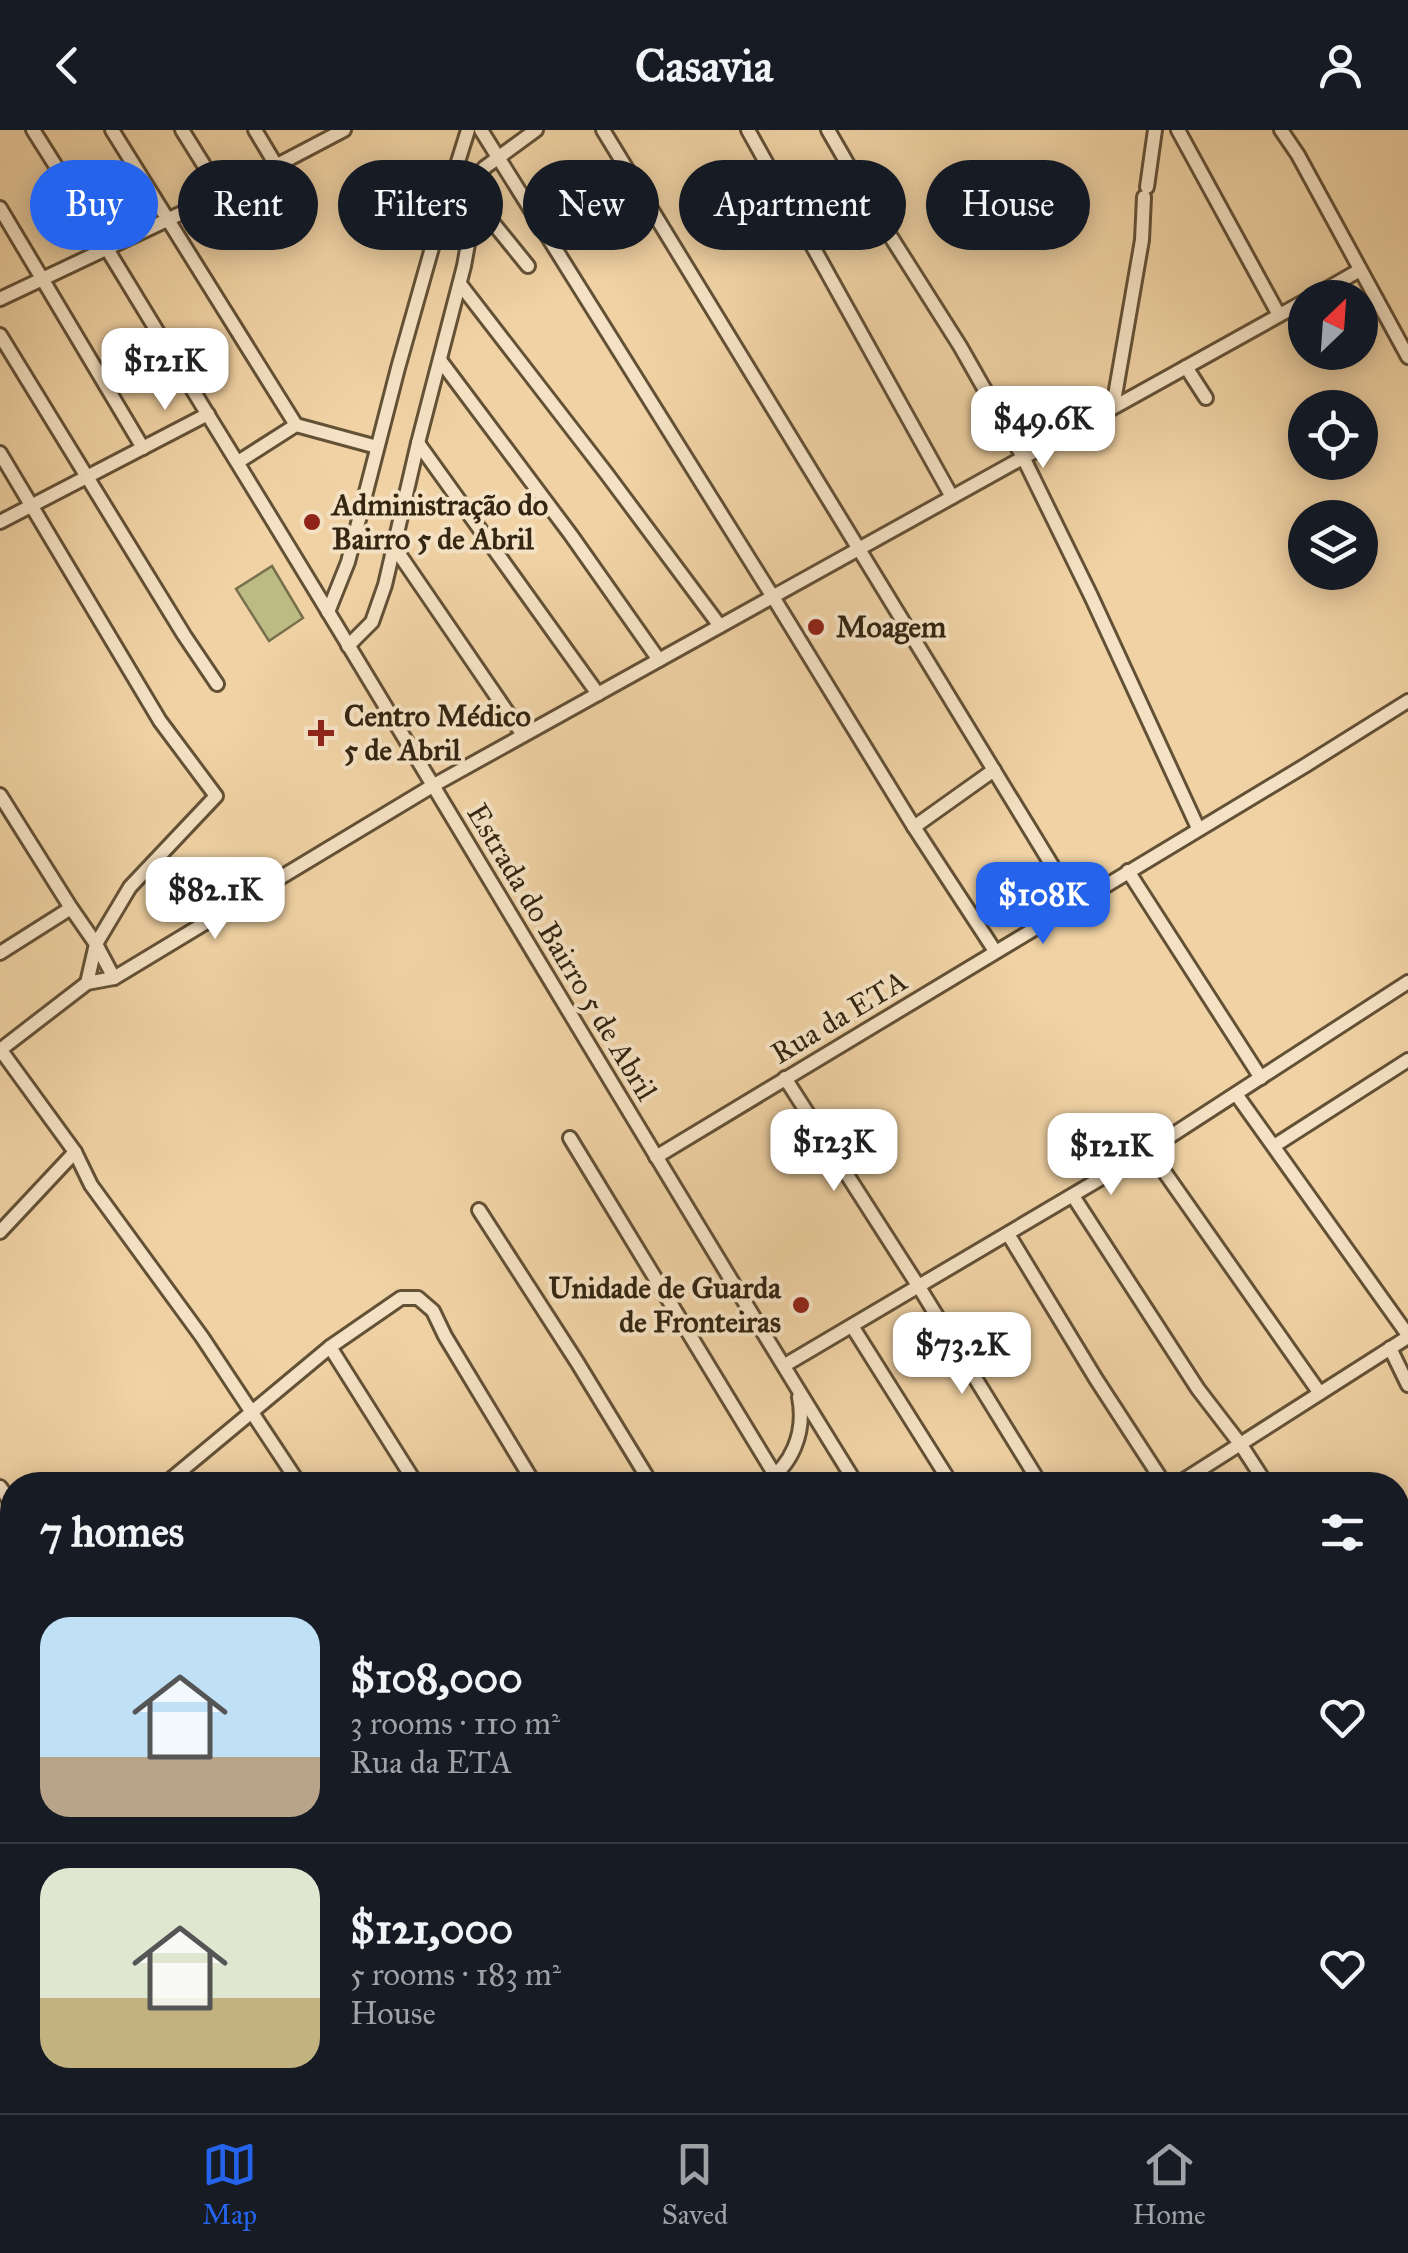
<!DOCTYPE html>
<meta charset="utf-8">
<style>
body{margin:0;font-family:"IM FELL Great Primer",serif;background:#242831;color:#f1f3f6;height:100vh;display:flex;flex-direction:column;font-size:38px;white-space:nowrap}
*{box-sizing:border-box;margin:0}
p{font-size:32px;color:#9ea1a6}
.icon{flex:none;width:55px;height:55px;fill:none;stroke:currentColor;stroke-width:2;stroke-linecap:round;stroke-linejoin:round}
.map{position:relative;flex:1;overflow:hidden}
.side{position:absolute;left:0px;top:1342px;width:1410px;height:642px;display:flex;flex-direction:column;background:#171b24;border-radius:40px 40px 0 0;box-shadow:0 5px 25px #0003}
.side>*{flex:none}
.banner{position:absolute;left:30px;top:30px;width:1350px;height:90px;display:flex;gap:20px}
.needle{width:65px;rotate:25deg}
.fabs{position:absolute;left:1288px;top:150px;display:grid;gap:20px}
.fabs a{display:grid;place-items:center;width:90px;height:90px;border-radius:50%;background:#171b24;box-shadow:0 5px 25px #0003;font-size:50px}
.price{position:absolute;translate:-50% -85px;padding:0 22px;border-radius:20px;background:#fff;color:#222;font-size:32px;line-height:65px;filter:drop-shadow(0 2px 5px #0008)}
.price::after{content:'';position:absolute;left:50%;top:60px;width:30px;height:22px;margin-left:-15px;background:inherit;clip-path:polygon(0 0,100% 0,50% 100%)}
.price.active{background:#2563eb;color:#fff}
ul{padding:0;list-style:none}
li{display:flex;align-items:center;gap:30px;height:250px;padding:0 40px}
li+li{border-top:2px solid #363941}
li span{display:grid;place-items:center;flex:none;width:280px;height:200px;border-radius:30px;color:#555}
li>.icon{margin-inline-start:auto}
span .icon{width:120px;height:120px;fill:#fffc;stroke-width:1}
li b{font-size:42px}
h2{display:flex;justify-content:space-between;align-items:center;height:120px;padding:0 40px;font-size:42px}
.tag{padding:0 35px;border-radius:45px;background:#171b24;box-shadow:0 5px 25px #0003;font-size:35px;line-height:90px}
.tag.active{background:#2563eb;color:#fff}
header{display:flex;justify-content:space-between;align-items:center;height:130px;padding:0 40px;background:#171b24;font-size:45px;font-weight:800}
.tab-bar{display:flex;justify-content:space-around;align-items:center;height:140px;border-top:2px solid #363941;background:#171b24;font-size:28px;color:#9ea1a6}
.tab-bar a{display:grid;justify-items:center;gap:5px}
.tab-bar .active{color:#2563eb}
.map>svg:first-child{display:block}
</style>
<header><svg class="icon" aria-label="back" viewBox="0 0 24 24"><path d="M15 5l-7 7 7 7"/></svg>Casavia<svg class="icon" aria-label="person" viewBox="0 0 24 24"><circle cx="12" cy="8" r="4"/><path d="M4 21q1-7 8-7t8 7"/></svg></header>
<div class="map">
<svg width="1408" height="1983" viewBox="0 0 1408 1983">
<rect width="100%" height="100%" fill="#f0d2a4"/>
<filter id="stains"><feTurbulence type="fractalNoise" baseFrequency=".002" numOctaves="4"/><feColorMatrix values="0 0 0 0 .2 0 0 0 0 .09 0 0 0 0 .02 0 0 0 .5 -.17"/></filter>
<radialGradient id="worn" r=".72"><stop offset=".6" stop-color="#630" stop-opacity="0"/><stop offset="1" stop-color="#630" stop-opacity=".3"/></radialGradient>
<polygon fill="#bcbb84" stroke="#78704b" stroke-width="2.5" points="272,436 303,488 269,511 236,459"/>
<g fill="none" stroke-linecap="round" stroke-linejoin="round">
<g stroke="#635136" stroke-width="18">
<g id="minor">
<path d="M33,0c60,94 117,190 175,285 219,355 429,716 649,1070"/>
<polyline points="112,0 296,295 377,317"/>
<polyline points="182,0 222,64"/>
<polyline points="255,0 276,35"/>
<polyline points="481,0 773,467 914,697 995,821"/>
<polyline points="603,0 1075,773"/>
<polyline points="748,0 952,367"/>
<polyline points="828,0 877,85 960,216 1023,327 1091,466 1198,698"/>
<polyline points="1178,0 1279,185"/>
<polyline points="1281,0 1298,25 1408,227"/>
<polyline points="1147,57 1155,0"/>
<polyline points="476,72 528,136"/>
<polyline points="0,78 143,318"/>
<polyline points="460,154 606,343 720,496"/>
<polyline points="1311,168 1360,140"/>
<polyline points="0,169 222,64 344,0"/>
<polyline points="0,205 184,505 217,554"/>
<polyline points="440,230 571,405 659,530"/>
<polyline points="1186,237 1206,268"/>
<polyline points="1113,277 1142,110 1144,67"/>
<polyline points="418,313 598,564"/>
<polyline points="0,323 160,591 216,666 130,757 96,814 87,853"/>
<polyline points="238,332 296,295"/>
<polyline points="0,392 208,284"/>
<polyline points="395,418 523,605"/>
<polyline points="328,482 348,432 398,238 441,86 468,0"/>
<polyline points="348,516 372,492 385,455 418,313 464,136 479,53 484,38 536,0"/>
<polyline points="0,665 71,778 96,814 114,848"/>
<polyline points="914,697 994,640"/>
<polyline points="1128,741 1261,948"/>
<polyline points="0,823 71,778"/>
<polyline points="0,919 75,1022 91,1055 202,1207 300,1355"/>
<polyline points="0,920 87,853 114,848 434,655 1305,171"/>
<polyline points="785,948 919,1157 1041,1355"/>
<polyline points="1236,964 1408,1205"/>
<polyline points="570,1008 781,1355"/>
<polyline points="1274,1016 1408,930"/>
<polyline points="1149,1020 1319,1262"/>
<polyline points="656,1027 1306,635 1408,571"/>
<polyline points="1073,1066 1198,1259 1241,1315 1267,1355"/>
<polyline points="479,1080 577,1232 652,1355"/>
<polyline points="0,1102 75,1022"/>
<polyline points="1008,1104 1096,1249 1165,1355"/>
<polyline points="852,1196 952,1355"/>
<polyline points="330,1217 417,1355"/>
<polyline points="1390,1218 1408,1255"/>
<polyline points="785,1235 1149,1020 1408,852"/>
<polyline points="164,1355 330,1217 401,1168 418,1168 433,1181 445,1206 535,1355"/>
<path d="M762,1355c30,-19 44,-52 37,-88"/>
<polyline points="1176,1355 1408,1207"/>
<polyline points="0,1357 12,1374"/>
<polyline points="0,1495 12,1484"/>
<polyline points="1398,1570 1408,1586"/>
<polyline points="1398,1639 1408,1632"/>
<polyline points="0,1652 12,1672"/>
<polyline points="1398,1711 1408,1726"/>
<polyline points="1398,1829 1408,1846"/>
<polyline points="0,1838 12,1858"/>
<polyline points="1398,1957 1408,1974"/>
<polyline points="86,1972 93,1983"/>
<polyline points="208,1972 215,1983"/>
<polyline points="442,1972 448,1983"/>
<polyline points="562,1972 569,1983"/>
<polyline points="692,1972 698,1983"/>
<polyline points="804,1972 810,1983"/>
<polyline points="919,1972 926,1983"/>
<polyline points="1031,1972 1037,1983"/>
<polyline points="1168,1972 1175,1983"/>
<polyline points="1240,1972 1246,1983"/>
<polyline points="1326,1972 1332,1983"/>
<polyline points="311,1983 328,1972"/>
<polyline points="846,1983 863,1972"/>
</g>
</g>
<use href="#minor" stroke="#f5e2c4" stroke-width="12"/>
</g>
<g fill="#8f2418" stroke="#f5e2c4" stroke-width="4">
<circle cx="312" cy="392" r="10"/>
<circle cx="816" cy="497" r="10"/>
<path d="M316 588h10v10h10v10h-10v10h-10v-10h-10v-10h10z"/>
<circle cx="801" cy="1175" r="10"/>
</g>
<g text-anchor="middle" stroke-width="8" stroke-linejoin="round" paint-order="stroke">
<g font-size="30" font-weight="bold" fill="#342612" stroke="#f5e2c4" text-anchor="start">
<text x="332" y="385">Administração do<tspan x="332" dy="34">Bairro 5 de Abril</tspan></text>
<text x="836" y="507">Moagem</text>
<text x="344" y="596">Centro Médico<tspan x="344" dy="34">5 de Abril</tspan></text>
<text x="781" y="1168" text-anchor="end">Unidade de Guarda<tspan x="781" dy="34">de Fronteiras</tspan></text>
</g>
<g font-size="30" fill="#342612" stroke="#f5e2c4">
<text transform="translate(562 822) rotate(59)" y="10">Estrada do Bairro 5 de Abril</text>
<text transform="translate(839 887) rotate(-31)" y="10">Rua da ETA</text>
</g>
</g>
<rect width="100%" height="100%" filter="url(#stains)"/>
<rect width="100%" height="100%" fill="url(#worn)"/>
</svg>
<div class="fabs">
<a><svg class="needle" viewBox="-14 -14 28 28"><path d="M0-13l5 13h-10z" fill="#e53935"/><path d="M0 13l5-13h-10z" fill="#9ea1a6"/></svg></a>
<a><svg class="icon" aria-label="locate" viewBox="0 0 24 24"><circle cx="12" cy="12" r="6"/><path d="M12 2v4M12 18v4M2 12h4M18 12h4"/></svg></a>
<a><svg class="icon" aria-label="layers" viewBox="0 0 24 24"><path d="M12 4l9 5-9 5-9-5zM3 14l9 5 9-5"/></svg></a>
</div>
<b class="price" style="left:165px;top:283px">$121K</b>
<b class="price" style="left:1043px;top:341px">$49.6K</b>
<b class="price" style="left:215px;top:812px">$82.1K</b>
<b class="price active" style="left:1043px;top:817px">$108K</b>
<b class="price" style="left:834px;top:1064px">$123K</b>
<b class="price" style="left:1111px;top:1068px">$121K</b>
<b class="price" style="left:962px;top:1267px">$73.2K</b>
<div class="banner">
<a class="tag active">Buy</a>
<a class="tag">Rent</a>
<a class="tag">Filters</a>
<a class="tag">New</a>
<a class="tag">Apartment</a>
<a class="tag">House</a>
</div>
<section class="side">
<h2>7 homes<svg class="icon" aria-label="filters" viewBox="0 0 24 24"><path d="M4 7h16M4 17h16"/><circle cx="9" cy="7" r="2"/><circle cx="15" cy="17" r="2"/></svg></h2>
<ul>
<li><span style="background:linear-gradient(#bfe0f5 70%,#b9a48a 0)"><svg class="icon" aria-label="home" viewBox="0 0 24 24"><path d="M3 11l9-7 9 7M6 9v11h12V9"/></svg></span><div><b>$108,000</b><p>3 rooms · 110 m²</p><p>Rua da ETA</p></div><svg class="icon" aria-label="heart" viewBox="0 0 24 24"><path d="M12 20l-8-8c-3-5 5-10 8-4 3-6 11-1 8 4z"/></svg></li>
<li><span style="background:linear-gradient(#dfe7d0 65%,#c2b280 0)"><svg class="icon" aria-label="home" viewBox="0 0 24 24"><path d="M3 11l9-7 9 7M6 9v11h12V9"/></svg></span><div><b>$121,000</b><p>5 rooms · 183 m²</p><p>House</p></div><svg class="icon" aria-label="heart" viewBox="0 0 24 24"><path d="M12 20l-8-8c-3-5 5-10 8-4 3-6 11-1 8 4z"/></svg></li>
</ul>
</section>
</div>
<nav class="tab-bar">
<a class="active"><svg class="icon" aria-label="map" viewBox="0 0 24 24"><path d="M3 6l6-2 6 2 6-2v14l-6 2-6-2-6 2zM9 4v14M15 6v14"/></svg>Map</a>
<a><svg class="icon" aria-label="saved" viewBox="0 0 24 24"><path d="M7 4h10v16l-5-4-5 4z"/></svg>Saved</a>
<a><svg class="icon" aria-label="home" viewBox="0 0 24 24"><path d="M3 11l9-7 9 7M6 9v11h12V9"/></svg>Home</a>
</nav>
